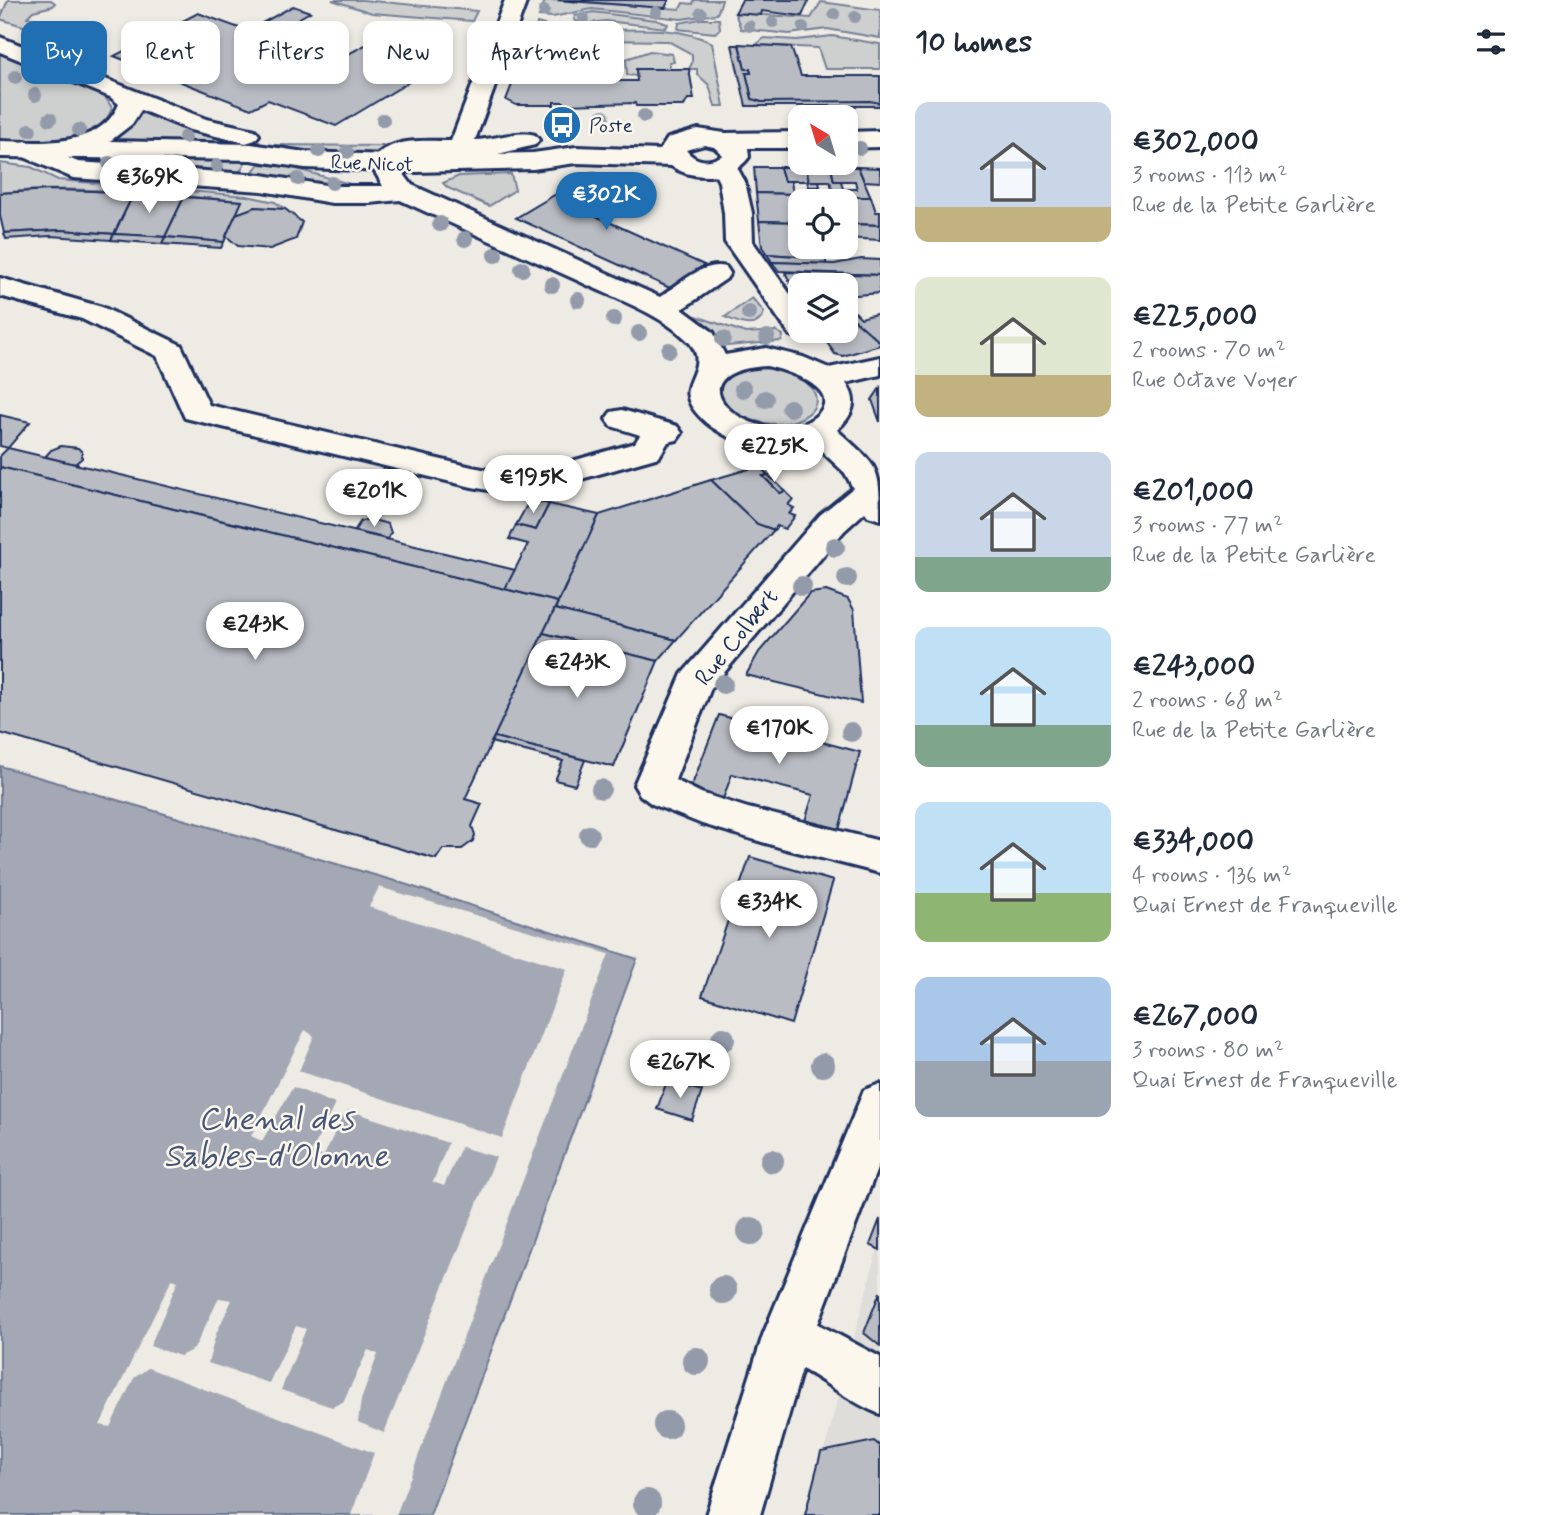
<!DOCTYPE html>
<meta charset="utf-8">
<style>
body{margin:0;font-family:Mynerve,sans-serif;background:#f6f6f7;color:#1f2937;height:100vh;display:flex;flex-direction:column;font-size:26px;white-space:nowrap}
*{box-sizing:border-box;margin:0}
p{font-size:23px;color:#747a83}
.icon{flex:none;width:38px;height:38px;fill:none;stroke:currentColor;stroke-width:2;stroke-linecap:round;stroke-linejoin:round}
.map{position:relative;flex:1;overflow:hidden}
.details{display:flex;flex-direction:column;background:#fff;width:665px}
.details>*{flex:none}
.guide{position:absolute;left:21px;top:21px;width:665px;height:63px;display:flex;gap:14px}
.needle{width:46px;rotate:322deg}
.buttons{position:absolute;left:788px;top:105px;display:grid;gap:14px}
.buttons a{display:grid;place-items:center;width:70px;height:70px;border-radius:14px;background:#fff;box-shadow:0 4px 10px #0003;font-size:35px}
.price{position:absolute;translate:-50% -60px;padding:0 16px;border-radius:24px;background:#fff;color:#222;font-size:23px;line-height:46px;filter:drop-shadow(0 2px 4px #0008)}
.price::after{content:'';position:absolute;left:50%;top:42px;width:21px;height:16px;margin-left:-10px;background:inherit;clip-path:polygon(0 0,100% 0,50% 100%)}
.price.active{background:#1f6fb2;color:#fff}
ul{padding:0;list-style:none}
li{display:flex;align-items:center;gap:21px;height:175px;padding:0 35px}
li span{display:grid;place-items:center;flex:none;width:196px;height:140px;border-radius:14px;color:#555}
li>.icon{margin-inline-start:auto}
span .icon{width:84px;height:84px;fill:#fffc;stroke-width:1}
li b{font-size:30px}
h2{display:flex;justify-content:space-between;align-items:center;height:84px;padding:0 35px;font-size:30px}
.chip{padding:0 24px;border-radius:14px;background:#fff;box-shadow:0 4px 10px #0003;font-size:24px;line-height:63px}
.chip.active{background:#1f6fb2;color:#fff}
main{display:flex;flex:1;min-height:0}
.map>svg:first-child{display:block}
</style>
<main>
<div class="map">
<svg width="880" height="1515" viewBox="0 0 880 1515">
<rect width="100%" height="100%" fill="#eeebe4"/>
<filter id="ink" filterUnits="userSpaceOnUse"><feTurbulence type="fractalNoise" baseFrequency=".0143" numOctaves="2"/><feDisplacementMap in="SourceGraphic" scale="14" xChannelSelector="R" yChannelSelector="G"/><feConvolveMatrix kernelMatrix="1 2 1 2 8 2 1 2 1" color-interpolation-filters="sRGB"/></filter>
<g filter="url(#ink)">
<polygon fill="#deddda" points="880,1239 880,1515 807,1515"/>
<g fill="#cecfcf" stroke="#747f96" stroke-width="2">
<polygon points="8,0 51,0 55,3 53,6 33,11 27,17 53,22 44,22 46,26 36,30 0,19"/>
<polygon points="332,0 362,0 477,11 472,21 372,13"/>
<polygon points="552,0 680,9 683,3 693,4 694,0 722,0 717,14 681,19 592,9 553,17 539,16 545,1"/>
<polygon points="821,2 880,10 880,38 827,29 789,34 741,29 735,13 811,18"/>
<polygon points="593,12 656,20 668,24 666,28 606,21 582,24 574,20 575,16"/>
<polygon points="700,19 719,19 720,29 715,33 678,29 679,23"/>
<path d="M537,23c55,18 123,-7 175,20l12,63h-9l-6,-21 -12,-11v-5h-8l3,-6v-9l-24,-13 -134,-2z"/>
<polygon points="832,36 880,44 880,69 825,69 818,48 756,45 764,38 797,40"/>
<polygon points="592,51 617,59 619,75 587,75 588,72 595,71"/>
<polygon points="650,51 672,54 674,62 669,62 669,69 636,69 637,76 627,75 626,59"/>
<path d="M0,52l104,43 8,13c-13,40 -78,34 -112,34z"/>
<polygon points="141,109 234,140 259,142 255,148 110,143 109,138"/>
<polygon points="273,145 385,146 369,163 320,153 271,149"/>
<polygon points="86,159 246,161 238,175 79,163"/>
<path d="M0,163l31,4 27,13 189,16 28,6 10,7 -30,-2 -19,7 6,-13c-80,-6 -162,-17 -242,-8z"/>
<polygon points="259,164 290,167 371,190 285,185 250,175"/>
<polygon points="511,174 515,190 489,206 448,188 443,183 459,176"/>
<path d="M752,298l12,14c-6,20 -25,11 -39,5z"/>
<polygon points="696,316 746,333 776,331 783,335 782,341 727,346 716,343 694,321"/>
<path d="M752,368c11,0 22,0 33,3 26,8 48,34 12,49 -46,19 -118,-35 -45,-52z"/>
</g>
<polygon fill="#a3a8b4" stroke="#6d7892" stroke-width="2" points="0,766 395,881 637,959 430,1515 0,1515"/>
<polygon fill="#eeebe4" points="379,887 609,954 396,1515 351,1515 374,1453 148,1368 134,1378 110,1427 100,1425 172,1279 178,1281 150,1346 180,1356 194,1349 219,1298 232,1300 216,1334 208,1363 269,1383 296,1326 306,1329 281,1390 332,1407 343,1402 368,1350 378,1354 361,1400 358,1422 384,1433 496,1157 461,1147 444,1186 433,1182 448,1143 348,1110 340,1121 324,1156 311,1153 335,1104 293,1087 262,1141 251,1136 305,1030 314,1036 299,1071 502,1138 567,969 369,907"/>
<g fill="#b9bcc3" stroke="#1b2f5e" stroke-width="2">
<polygon points="558,0 669,0 665,8"/>
<polygon points="742,0 809,0 802,16 762,11 761,15 735,13"/>
<polygon points="293,6 310,12 269,35 251,29"/>
<polygon points="198,13 333,62 367,44 434,67 336,126 268,100 251,109 114,56"/>
<polygon points="273,33 342,58 333,62 265,38"/>
<polygon points="739,44 791,47 801,76 880,76 880,103 761,102 752,99 746,73 751,73 750,69 745,69"/>
<polygon points="732,45 739,45 745,69 750,69 751,73 746,73 752,99 761,102 870,101 880,103 880,106 746,106"/>
<polygon points="525,51 573,51 575,72 566,72 567,81 637,81 636,69 689,69 694,99 688,99 684,106 636,106 635,103 564,105 564,102 554,102 554,105 516,105 506,100"/>
<polygon points="754,167 780,167 784,181 791,181 793,194 756,193"/>
<polygon points="780,167 806,167 809,181 819,181 820,187 809,187 807,181 784,181"/>
<polygon points="806,167 831,167 834,181 841,181 845,197 828,196 827,192 833,192 830,181 809,181"/>
<polygon points="831,167 858,167 871,197 845,197 844,189 857,189 855,181 834,181"/>
<polygon points="858,167 880,168 880,182 864,181"/>
<polygon points="593,172 627,187 610,198 615,200 608,204 603,202 587,212 704,265 670,288 516,218"/>
<polygon points="51,190 93,191 134,193 114,234 61,230 4,233 0,216 0,193"/>
<polygon points="134,193 184,197 165,237 114,234"/>
<polygon points="756,193 793,194 795,217 800,217 800,222 759,221"/>
<polygon points="184,197 242,201 224,242 165,237"/>
<polygon points="849,197 871,197 876,212 880,212 880,225 856,224"/>
<polygon points="255,207 285,209 302,222 296,239 270,249 238,246 226,236 236,214"/>
<polygon points="759,221 800,222 800,247 817,247 817,250 825,250 826,258 767,254 762,247"/>
<polygon points="845,224 880,225 880,240 845,238"/>
<polygon points="61,230 114,234 111,240 50,236 6,239 4,233"/>
<polygon points="114,234 135,235 165,237 162,244 111,240"/>
<polygon points="165,237 224,242 221,248 162,244"/>
<polygon points="767,254 826,258 826,264 772,262"/>
<polygon points="861,259 880,260 880,275 779,271 772,262 834,264"/>
<polygon points="785,272 879,275 880,293 845,296 845,285 800,285 800,290 794,291"/>
<polygon points="845,310 880,342 880,345 843,356 835,354 819,331 845,331"/>
<polygon points="855,312 861,318 880,313 880,342 848,314"/>
<polygon points="880,388 880,422 872,400"/>
<polygon points="0,415 30,422 8,448 0,446"/>
<polygon points="61,446 78,448 82,452 82,458 75,464 45,457 51,450"/>
<polygon points="8,448 75,464 515,570 505,589 0,467 0,456"/>
<polygon points="759,466 768,475 763,476 780,493 785,491 793,499 788,505 794,508 789,514 795,516 785,529 777,526 774,530 757,524 711,480"/>
<polygon points="0,467 558,602 465,799 482,804 472,826 475,835 473,841 462,849 443,849 436,859 0,733"/>
<polygon points="768,475 785,491 780,493 763,476"/>
<polygon points="711,480 757,524 774,530 676,640 555,609 599,515"/>
<polygon points="530,500 549,504 536,530 516,525"/>
<polygon points="549,504 599,515 558,602 505,589 528,544 509,539 516,525 536,530"/>
<polygon points="370,519 388,524 391,533 388,539 354,531 361,521"/>
<polygon points="826,591 848,599 854,610 861,703 746,675 759,652 810,593"/>
<polygon points="555,609 676,640 658,661 543,633"/>
<polygon points="543,633 658,661 614,767 494,737"/>
<polygon points="719,715 860,752 839,830 805,821 813,795 732,774 723,799 690,790"/>
<polygon points="494,737 585,760 575,785 555,780 563,761 491,742"/>
<polygon points="750,857 833,881 791,1024 702,996"/>
<polygon points="667,1081 702,1091 692,1120 657,1109"/>
<polygon points="880,1219 880,1250 870,1245"/>
<polygon points="880,1292 880,1346 864,1333"/>
<polygon points="874,1441 880,1446 880,1515 805,1515 821,1452"/>
</g>
<g fill="none" stroke-linecap="round" stroke-linejoin="round">
<g stroke="#1b2f5e" stroke-width="6">
<g id="minor">
<path d="M505,0h22l-52,140c20,0 41,-10 60,-5l4,5 -4,5 -45,11 -85,2 -8,7 15,20 248,112c19,-12 42,-36 66,-30l4,6 -4,6 -44,30 31,23 12,23 41,-7 37,9 26,11 51,-11v18l-34,8c13,19 7,32 -9,47 41,38 43,33 43,90l-12,-4 -3,-4 -21,19 -133,157 -36,92 26,13 47,15 132,33v32l-98,-25 -80,-24 -50,-20 -12,-9 -6,-10 48,-111 138,-159 33,-27 -8,-15 -33,-31c-31,9 -70,6 -97,-13 -10,-6 -25,-20 -27,-32 -5,-17 23,-35 -2,-58 -29,-27 -72,-41 -107,-58 -60,-27 -120,-54 -179,-81l-30,3h-38l-70,-12 -189,-13 -56,-24 -4,-5 4,-5 9,-3 9,3 43,18 184,13 70,11h51l-13,-23c18,-27 53,-22 81,-22zM766,366c17,3 78,22 52,48 -6,6 -16,11 -24,12 -59,12 -120,-54 -28,-60z"/>
<polygon points="724,158 733,160 745,182 752,213 753,242 800,308 800,331 814,331 810,335 800,338 790,335 725,242 724,213 719,182 711,166 715,160"/>
<polygon points="0,278 102,307 181,345 209,405 472,467 520,476 635,443 640,435 611,426 606,419 611,412 622,410 677,426 682,433 677,440 668,442 659,457 521,496 472,487 185,418 157,356 82,319 0,296"/>
<path d="M880,1084v77l-62,163 62,33v57c-27,-10 -52,-31 -78,-45l-42,146h-54l57,-180 101,-245z"/>
</g>
</g>
<g stroke="#1b2f5e" stroke-width="6">
<g id="major">
<path d="M0,37l206,82 49,11 4,5 -4,5 -9,3 -56,-13 -49,-20 -9,14 -22,17 141,3 54,8 111,4 117,-3 43,-6 84,3 8,-12 30,-9 27,4 75,-1v16h-52l1,9c-16,23 -56,24 -78,9l-95,-3 -43,6 -117,3 -111,-4 -54,-8 -251,-3v-16c39,1 100,8 119,-37l-9,-7 -110,-45zM704,145l10,2 9,8c-13,8 -27,8 -37,-5z"/>
<polygon points="880,131 880,147 845,148 845,132"/>
</g>
</g>
<use href="#minor" fill="#fbf7ec" fill-rule="evenodd"/>
<use href="#major" fill="#fbf7ec" fill-rule="evenodd"/>
</g>
<g fill="#939aaa">
<circle cx="544" cy="11" r="6"/>
<circle cx="656" cy="12" r="6"/>
<circle cx="701" cy="13" r="6"/>
<circle cx="834" cy="14" r="6"/>
<circle cx="855" cy="17" r="6"/>
<circle cx="584" cy="18" r="6"/>
<circle cx="773" cy="22" r="6"/>
<circle cx="749" cy="26" r="6"/>
<circle cx="803" cy="27" r="6"/>
<circle cx="15" cy="77" r="7"/>
<circle cx="35" cy="95" r="7"/>
<circle cx="603" cy="116" r="7"/>
<circle cx="644" cy="116" r="7"/>
<circle cx="572" cy="117" r="7"/>
<circle cx="50" cy="119" r="7"/>
<circle cx="383" cy="120" r="7"/>
<circle cx="30" cy="130" r="7"/>
<circle cx="79" cy="130" r="7"/>
<circle cx="185" cy="137" r="7"/>
<circle cx="860" cy="148" r="7"/>
<circle cx="319" cy="151" r="7"/>
<circle cx="347" cy="152" r="7"/>
<circle cx="109" cy="163" r="7"/>
<circle cx="175" cy="165" r="7"/>
<circle cx="217" cy="166" r="7"/>
<circle cx="298" cy="179" r="7"/>
<circle cx="332" cy="183" r="7"/>
<circle cx="440" cy="224" r="8"/>
<circle cx="465" cy="239" r="8"/>
<circle cx="495" cy="255" r="8"/>
<circle cx="522" cy="269" r="8"/>
<circle cx="552" cy="285" r="8"/>
<circle cx="578" cy="300" r="8"/>
<circle cx="749" cy="313" r="8"/>
<circle cx="614" cy="319" r="8"/>
<circle cx="639" cy="333" r="8"/>
<circle cx="767" cy="337" r="8"/>
<circle cx="723" cy="339" r="8"/>
<circle cx="669" cy="350" r="8"/>
<circle cx="743" cy="389" r="9"/>
<circle cx="765" cy="399" r="9"/>
<circle cx="790" cy="408" r="9"/>
<circle cx="835" cy="547" r="10"/>
<circle cx="847" cy="578" r="10"/>
<circle cx="802" cy="586" r="10"/>
<circle cx="723" cy="684" r="10"/>
<circle cx="851" cy="732" r="10"/>
<circle cx="601" cy="789" r="10"/>
<circle cx="589" cy="835" r="10"/>
<circle cx="723" cy="1039" r="12"/>
<circle cx="823" cy="1065" r="12"/>
<circle cx="772" cy="1161" r="12"/>
<circle cx="751" cy="1231" r="14"/>
<circle cx="723" cy="1290" r="14"/>
<circle cx="696" cy="1361" r="14"/>
<circle cx="667" cy="1425" r="14"/>
<circle cx="647" cy="1503" r="14"/>
</g>
</g>
<defs>
<g id="bus-disc" transform="scale(2.0125)"><circle r="9.5" fill="#1f6fb2" stroke="#fbf7ec"/><path d="M-5-6H5V4H4V6H2V4H-2V6H-4V4H-5ZM-3.5-4V0h7V-4ZM-3.5 1.2v1.5H-2V1.2ZM2 1.2v1.5H3.5V1.2Z" fill="#fff"/></g>
</defs>
<g fill-rule="evenodd">
<use href="#bus-disc" x="562" y="125"/>
</g>
<g text-anchor="middle" stroke-width="5" stroke-linejoin="round" paint-order="stroke">
<g font-size="21" fill="#1b2f5e" stroke="#fbf7ec" text-anchor="start">
<text x="589" y="132">Poste</text>
</g>
<g font-size="21" fill="#1b2f5e" stroke="#fbf7ec">
<text transform="translate(372 163) rotate(2)" y="7">Rue Nicot</text>
</g>
<g font-size="24" fill="#1b2f5e" stroke="#fbf7ec">
<text transform="translate(736 637) rotate(-51)" y="8">Rue Colbert</text>
</g>
<g font-size="32" font-style="italic" fill="#445378" stroke="#fbf7ec">
<text x="276" y="1129">Chenal des<tspan x="276" dy="37">Sables-d'Olonne</tspan></text>
</g>
</g>
</svg>
<div class="buttons">
<a><svg class="needle" viewBox="-14 -14 28 28"><path d="M0-13l5 13h-10z" fill="#e53935"/><path d="M0 13l5-13h-10z" fill="#747a83"/></svg></a>
<a><svg class="icon" aria-label="locate" viewBox="0 0 24 24"><circle cx="12" cy="12" r="6"/><path d="M12 2v4M12 18v4M2 12h4M18 12h4"/></svg></a>
<a><svg class="icon" aria-label="layers" viewBox="0 0 24 24"><path d="M12 4l9 5-9 5-9-5zM3 14l9 5 9-5"/></svg></a>
</div>
<b class="price" style="left:149px;top:215px">€369K</b>
<b class="price active" style="left:606px;top:232px">€302K</b>
<b class="price" style="left:774px;top:484px">€225K</b>
<b class="price" style="left:533px;top:515px">€195K</b>
<b class="price" style="left:374px;top:529px">€201K</b>
<b class="price" style="left:255px;top:662px">€243K</b>
<b class="price" style="left:577px;top:700px">€243K</b>
<b class="price" style="left:779px;top:766px">€170K</b>
<b class="price" style="left:769px;top:940px">€334K</b>
<b class="price" style="left:680px;top:1100px">€267K</b>
<div class="guide">
<a class="chip active">Buy</a>
<a class="chip">Rent</a>
<a class="chip">Filters</a>
<a class="chip">New</a>
<a class="chip">Apartment</a>
</div>
</div>
<section class="details">
<h2>10 homes<svg class="icon" aria-label="filters" viewBox="0 0 24 24"><path d="M4 7h16M4 17h16"/><circle cx="9" cy="7" r="2"/><circle cx="15" cy="17" r="2"/></svg></h2>
<ul>
<li><span style="background:linear-gradient(#c9d6e8 75%,#c2b280 0)"><svg class="icon" aria-label="home" viewBox="0 0 24 24"><path d="M3 11l9-7 9 7M6 9v11h12V9"/></svg></span><div><b>€302,000</b><p>3 rooms · 113 m²</p><p>Rue de la Petite Garlière</p></div></li>
<li><span style="background:linear-gradient(#dfe7d0 70%,#c2b280 0)"><svg class="icon" aria-label="home" viewBox="0 0 24 24"><path d="M3 11l9-7 9 7M6 9v11h12V9"/></svg></span><div><b>€225,000</b><p>2 rooms · 70 m²</p><p>Rue Octave Voyer</p></div></li>
<li><span style="background:linear-gradient(#c9d6e8 75%,#7fa58c 0)"><svg class="icon" aria-label="home" viewBox="0 0 24 24"><path d="M3 11l9-7 9 7M6 9v11h12V9"/></svg></span><div><b>€201,000</b><p>3 rooms · 77 m²</p><p>Rue de la Petite Garlière</p></div></li>
<li><span style="background:linear-gradient(#bfe0f5 70%,#7fa58c 0)"><svg class="icon" aria-label="home" viewBox="0 0 24 24"><path d="M3 11l9-7 9 7M6 9v11h12V9"/></svg></span><div><b>€243,000</b><p>2 rooms · 68 m²</p><p>Rue de la Petite Garlière</p></div></li>
<li><span style="background:linear-gradient(#bfe0f5 65%,#8fb573 0)"><svg class="icon" aria-label="home" viewBox="0 0 24 24"><path d="M3 11l9-7 9 7M6 9v11h12V9"/></svg></span><div><b>€334,000</b><p>4 rooms · 136 m²</p><p>Quai Ernest de Franqueville</p></div></li>
<li><span style="background:linear-gradient(#a9c7e8 60%,#9aa5b1 0)"><svg class="icon" aria-label="home" viewBox="0 0 24 24"><path d="M3 11l9-7 9 7M6 9v11h12V9"/></svg></span><div><b>€267,000</b><p>3 rooms · 80 m²</p><p>Quai Ernest de Franqueville</p></div></li>
</ul>
</section>
</main>
